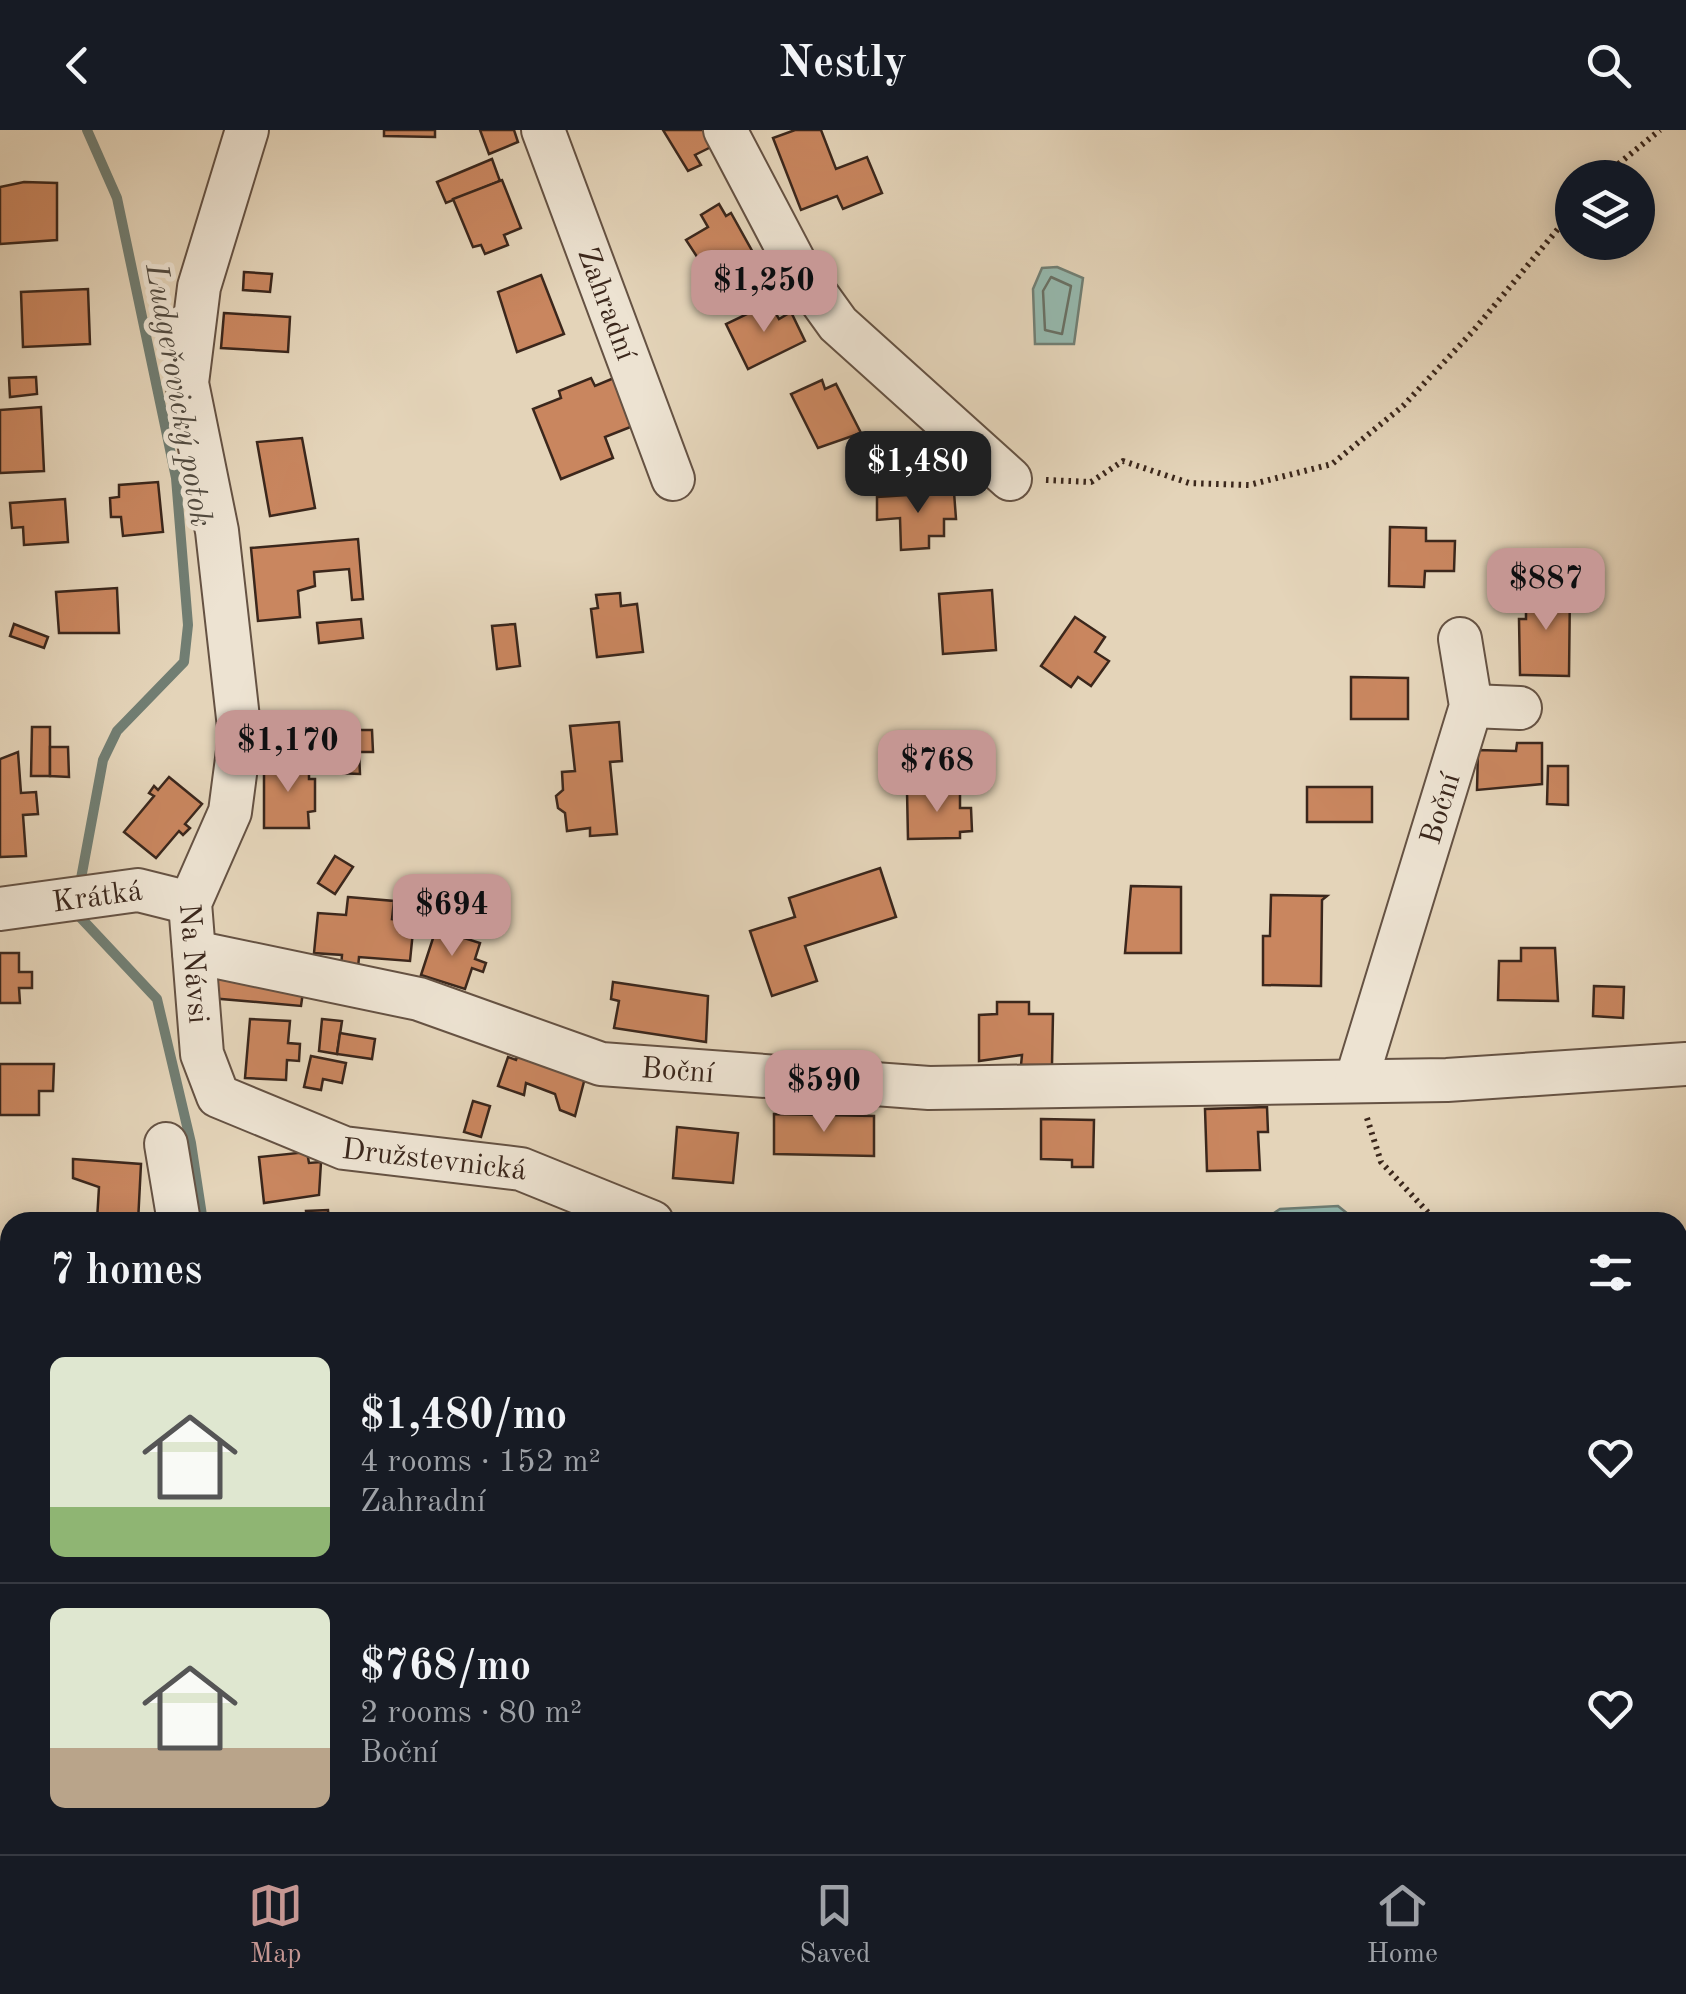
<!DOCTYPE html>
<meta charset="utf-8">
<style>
body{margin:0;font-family:"Old Standard TT",serif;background:#242831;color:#f1f3f6;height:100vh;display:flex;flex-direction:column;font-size:38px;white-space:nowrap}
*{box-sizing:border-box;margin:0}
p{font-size:32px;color:#9ea1a6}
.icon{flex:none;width:55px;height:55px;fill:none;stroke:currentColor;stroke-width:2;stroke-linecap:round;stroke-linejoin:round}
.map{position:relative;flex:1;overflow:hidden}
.details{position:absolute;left:0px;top:1082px;width:1688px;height:642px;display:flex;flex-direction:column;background:#171b24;border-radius:30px 30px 0 0;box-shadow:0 5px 25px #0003}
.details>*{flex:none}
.tools{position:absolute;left:1555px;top:30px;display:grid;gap:20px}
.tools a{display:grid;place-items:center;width:100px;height:100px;border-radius:50%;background:#171b24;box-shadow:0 5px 25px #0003;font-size:50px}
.price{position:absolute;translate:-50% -85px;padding:0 22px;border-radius:20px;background:#c59692;color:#111;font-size:32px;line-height:65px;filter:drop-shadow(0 2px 5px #0008)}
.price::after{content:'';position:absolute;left:50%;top:60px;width:30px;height:22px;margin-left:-15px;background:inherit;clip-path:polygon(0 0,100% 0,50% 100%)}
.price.on{background:#222;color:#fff}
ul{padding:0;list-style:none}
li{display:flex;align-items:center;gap:30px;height:250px;padding:0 50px}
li+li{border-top:2px solid #363941}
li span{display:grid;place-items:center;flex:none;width:280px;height:200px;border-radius:15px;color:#555}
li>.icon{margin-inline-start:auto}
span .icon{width:120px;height:120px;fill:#fffc;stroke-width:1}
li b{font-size:42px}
h2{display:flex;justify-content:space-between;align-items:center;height:120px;padding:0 50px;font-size:42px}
header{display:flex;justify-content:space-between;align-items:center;height:130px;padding:0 50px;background:#171b24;font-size:45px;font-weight:700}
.menu{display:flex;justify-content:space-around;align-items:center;height:140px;border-top:2px solid #363941;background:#171b24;font-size:28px;color:#9ea1a6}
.menu a{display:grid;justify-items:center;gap:5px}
.menu .on{color:#c59692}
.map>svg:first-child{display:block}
</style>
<header><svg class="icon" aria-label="back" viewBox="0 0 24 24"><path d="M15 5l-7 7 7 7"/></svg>Nestly<svg class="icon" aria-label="search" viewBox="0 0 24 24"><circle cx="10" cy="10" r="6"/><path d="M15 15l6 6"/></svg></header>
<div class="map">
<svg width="1686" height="1724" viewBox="0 0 1686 1724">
<rect width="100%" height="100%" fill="#e4d4b9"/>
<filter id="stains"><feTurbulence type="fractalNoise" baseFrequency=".002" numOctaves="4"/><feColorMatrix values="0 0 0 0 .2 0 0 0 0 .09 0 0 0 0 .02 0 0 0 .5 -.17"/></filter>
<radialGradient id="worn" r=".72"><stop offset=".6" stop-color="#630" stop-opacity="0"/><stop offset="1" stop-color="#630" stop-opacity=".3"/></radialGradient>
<polygon fill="#b7bc8d" stroke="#797254" stroke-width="2.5" points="1686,1361 1686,1724 1127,1724 1129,1715 1678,1715 1678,1362"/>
<g fill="#95b8ad" stroke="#717e73" stroke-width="2.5">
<polygon points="1057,137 1083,148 1074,214 1035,214 1033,159 1042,138"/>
<polygon points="1338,1076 1358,1092 1261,1092 1280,1079"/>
</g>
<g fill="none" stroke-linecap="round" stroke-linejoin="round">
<polygon stroke="#687064" stroke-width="2.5" points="1051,147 1071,156 1062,204 1045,200 1043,161"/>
<g stroke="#717e73" stroke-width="10">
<polyline points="80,754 103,630 117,601 184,532 188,495 176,348 117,68 87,0"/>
<polyline points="79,786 157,869 191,1013 203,1092"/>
<polyline points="1678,1111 1686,1111"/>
<polyline points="241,1724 242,1715"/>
</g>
</g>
<g fill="#c9865f" stroke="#3b271c" stroke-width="2.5">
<polygon points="384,0 435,0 435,7 384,6"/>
<polygon points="480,0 514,0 518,12 489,24"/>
<polygon points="663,0 708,0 715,15 695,25 701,35 688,41"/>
<polygon points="795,0 821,0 836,39 867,27 882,63 843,79 837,66 801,80 773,8"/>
<polygon points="492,29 500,51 446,73 437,52"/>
<polygon points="502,50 521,98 504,105 508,115 485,124 481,115 473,117 453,69"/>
<polygon points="24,52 57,53 57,110 0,114 0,57"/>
<polygon points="719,74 726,86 731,83 755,126 713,151 686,110 708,97 701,85"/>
<polygon points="244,142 272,144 270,162 243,160"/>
<polygon points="541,145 564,204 517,222 498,162"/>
<polygon points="88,159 90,214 23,217 21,162"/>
<polygon points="770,173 779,189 791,182 805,211 748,239 726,194"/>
<polygon points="224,183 290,187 288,222 221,218"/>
<polygon points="36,247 37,264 10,267 9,248"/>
<polygon points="591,248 595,256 614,248 633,296 605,307 613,328 561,349 533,279 561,268 559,261"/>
<polygon points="822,250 825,259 836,254 861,303 818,318 791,264"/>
<polygon points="41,277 44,341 0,343 0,280"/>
<polygon points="302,308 315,378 270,386 257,312"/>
<polygon points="158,352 163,402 123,406 121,387 111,387 110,368 119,367 119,355"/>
<polygon points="954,362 956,389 944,389 944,406 929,406 929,418 901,420 900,388 877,390 877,367"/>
<polygon points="65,369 68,412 24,415 23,397 12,398 10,373"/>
<polygon points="1390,397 1426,398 1426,411 1455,411 1454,441 1425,441 1424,457 1389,456"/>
<polygon points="358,409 363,469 352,470 349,439 314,442 315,456 298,461 300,487 258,491 251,418"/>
<polygon points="117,458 119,503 59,503 56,462"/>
<polygon points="1526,458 1570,458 1569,546 1520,545 1519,489 1526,489"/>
<polygon points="992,460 996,520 943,524 939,464"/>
<polygon points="620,463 621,476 637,474 643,522 597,527 591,479 598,478 596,465"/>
<polygon points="1075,487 1105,507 1095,522 1109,531 1091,556 1078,547 1071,557 1041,536"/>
<polygon points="361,489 363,508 319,513 317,493"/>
<polygon points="14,494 48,507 44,518 10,506"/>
<polygon points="515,494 520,536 497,539 492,496"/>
<polygon points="1351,547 1408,548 1408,589 1351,589"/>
<polygon points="619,592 622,631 610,632 617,704 590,706 590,698 567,701 565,683 558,678 556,666 563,660 562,642 575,641 570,596"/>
<polygon points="32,597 50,597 50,646 31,646"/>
<polygon points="333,600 372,600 373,622 359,622 360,644 334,643 334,627 320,627 319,603"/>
<polygon points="1517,613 1542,613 1542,654 1477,660 1478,620 1516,621"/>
<polygon points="50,617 68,617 69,647 50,646"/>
<polygon points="18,622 21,663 36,662 38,684 23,685 26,726 0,727 0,629"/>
<polygon points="264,632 309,632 309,649 315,649 315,681 308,682 309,698 264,698"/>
<polygon points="1548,636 1568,636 1568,675 1547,674"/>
<polygon points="169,647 202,674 185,694 190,698 183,705 179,701 156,728 124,702 154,666 149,663 154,656 158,660"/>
<rect x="1307" y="657" width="65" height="35"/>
<polygon points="960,659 960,678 971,678 972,701 960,702 960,708 908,709 907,661"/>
<polygon points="335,726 353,737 335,764 318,753"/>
<polygon points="880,738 896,787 805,816 817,851 772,866 750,801 795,787 789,768"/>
<polygon points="1131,756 1181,757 1181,823 1125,823"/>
<polygon points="1271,765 1327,766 1322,770 1321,856 1263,855 1263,806 1270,806"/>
<polygon points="348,767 394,771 392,789 414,791 410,831 359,827 358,838 341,837 342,825 314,823 318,783 346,785"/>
<polygon points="436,799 480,813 475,829 486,833 483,842 472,838 465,859 421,845"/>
<polygon points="1521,818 1555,818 1558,871 1498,870 1499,831 1521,831"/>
<polygon points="0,823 19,823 19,842 32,842 32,858 19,858 20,873 0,873"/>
<polygon points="213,843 304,855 301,876 210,868"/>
<polygon points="613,852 708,866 706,912 614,898 619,871 611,869"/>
<polygon points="1594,856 1624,857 1623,888 1593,886"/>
<polygon points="997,872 1029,872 1029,884 1053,884 1052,935 1021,935 1022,925 979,931 979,885 997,884"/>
<polygon points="250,889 290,891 288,913 300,914 299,931 287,930 286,950 245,948"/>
<polygon points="322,889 342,891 337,924 319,921"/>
<polygon points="340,903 375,909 372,929 337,924"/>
<polygon points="520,919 586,944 575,986 560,980 555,964 526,953 524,965 498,956 508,927 516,930"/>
<polygon points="311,926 346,933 342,953 323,949 321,960 304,957"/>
<polygon points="0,934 54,934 53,961 39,961 39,985 0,985"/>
<polygon points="473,971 490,976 481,1007 464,1002"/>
<polygon points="1267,977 1268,1002 1258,1002 1260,1040 1207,1041 1205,979"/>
<polygon points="774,984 874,986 874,1026 774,1024"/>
<polygon points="1041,989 1094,990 1093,1037 1072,1037 1072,1030 1041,1029"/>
<polygon points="677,997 738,1003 733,1053 673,1048"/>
<polygon points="307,1022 309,1033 321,1032 319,1065 264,1073 259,1027"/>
<polygon points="73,1029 141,1034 138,1092 97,1090 99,1057 73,1048"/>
<polygon points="328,1080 329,1092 307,1092 306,1081"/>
<polygon points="1,1552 10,1554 10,1624 0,1623"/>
<polygon points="0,1647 8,1649 0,1703"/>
</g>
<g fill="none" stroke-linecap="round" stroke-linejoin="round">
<g stroke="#655243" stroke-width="46">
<g id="minor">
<path id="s1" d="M247,0l-48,157 -12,96 30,148 23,205 -10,76 -40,91 12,151 16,42 126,52 177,21 131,53"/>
<path id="s2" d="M543,0l130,349"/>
<polyline points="725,0 797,137 838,194 1010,349"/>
<polyline points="1471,576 1520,578"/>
<path id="s3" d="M0,779l138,-19 52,13"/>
<path id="s4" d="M194,822l225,47 182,65 328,24 518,-8 239,-16"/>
<path id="s5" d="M1356,951l115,-375 -11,-67"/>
<polyline points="166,1014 179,1092"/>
<polyline points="0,1413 10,1414"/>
<polyline points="485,1715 493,1721"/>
<polyline points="23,1724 32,1715"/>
</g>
</g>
<g stroke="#3b271c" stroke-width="6" stroke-dasharray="2.5 5" stroke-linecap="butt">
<polyline points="1601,48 1660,0"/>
<polyline points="1046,350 1091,352 1123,331 1189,353 1249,355 1332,334 1403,276 1474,200 1572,82"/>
<polyline points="1367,988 1381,1032 1437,1092"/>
<polyline points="1678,1513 1686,1513"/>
<polyline points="1246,1724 1251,1715"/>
</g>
<use href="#minor" stroke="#ede3d2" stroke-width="42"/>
</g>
<g text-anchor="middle" stroke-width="10" stroke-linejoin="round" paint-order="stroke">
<g font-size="30" fill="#3b271c" stroke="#ede3d2">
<text dy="10" stroke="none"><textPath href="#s2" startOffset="185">Zahradní</textPath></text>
<text dy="10" stroke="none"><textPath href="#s5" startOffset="285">Boční</textPath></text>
<text dy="10" stroke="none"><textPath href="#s3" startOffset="98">Krátká</textPath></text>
<text dy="10" stroke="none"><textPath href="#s1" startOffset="855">Na Návsi</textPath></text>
<text dy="10" stroke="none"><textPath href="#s4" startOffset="500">Boční</textPath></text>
<text dy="10" stroke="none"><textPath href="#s1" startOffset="1218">Družstevnická</textPath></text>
</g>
<g font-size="32" font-style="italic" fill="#524b40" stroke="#ede3d2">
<text transform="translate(180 265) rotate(80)" y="11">Ludgeřovický potok</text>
</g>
</g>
<rect width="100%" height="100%" filter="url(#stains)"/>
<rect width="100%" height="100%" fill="url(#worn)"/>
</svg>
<div class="tools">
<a><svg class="icon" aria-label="layers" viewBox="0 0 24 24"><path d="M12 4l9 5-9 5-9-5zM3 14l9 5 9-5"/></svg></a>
</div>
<b class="price" style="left:764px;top:205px">$1,250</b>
<b class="price on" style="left:918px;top:386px">$1,480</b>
<b class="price" style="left:1546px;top:503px">$887</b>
<b class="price" style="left:288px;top:665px">$1,170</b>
<b class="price" style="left:937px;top:685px">$768</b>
<b class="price" style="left:452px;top:829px">$694</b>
<b class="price" style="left:824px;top:1005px">$590</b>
<section class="details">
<h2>7 homes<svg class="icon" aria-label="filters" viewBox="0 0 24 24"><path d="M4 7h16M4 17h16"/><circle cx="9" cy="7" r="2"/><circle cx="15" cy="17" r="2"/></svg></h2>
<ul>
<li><span style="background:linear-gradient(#dfe7d0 75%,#8fb573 0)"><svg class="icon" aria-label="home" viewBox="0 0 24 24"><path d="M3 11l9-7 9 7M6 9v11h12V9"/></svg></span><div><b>$1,480/mo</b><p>4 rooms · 152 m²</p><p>Zahradní</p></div><svg class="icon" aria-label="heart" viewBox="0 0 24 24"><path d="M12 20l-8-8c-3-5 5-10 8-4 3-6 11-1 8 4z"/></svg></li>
<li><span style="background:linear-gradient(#dfe7d0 70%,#b9a48a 0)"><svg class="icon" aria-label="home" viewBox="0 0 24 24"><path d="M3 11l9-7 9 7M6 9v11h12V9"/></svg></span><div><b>$768/mo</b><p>2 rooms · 80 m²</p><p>Boční</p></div><svg class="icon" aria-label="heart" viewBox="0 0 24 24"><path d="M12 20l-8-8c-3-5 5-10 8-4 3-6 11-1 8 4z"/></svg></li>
</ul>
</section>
</div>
<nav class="menu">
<a class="on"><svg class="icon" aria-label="map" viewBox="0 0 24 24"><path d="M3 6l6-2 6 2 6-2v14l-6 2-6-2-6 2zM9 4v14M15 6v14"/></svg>Map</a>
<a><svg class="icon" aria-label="saved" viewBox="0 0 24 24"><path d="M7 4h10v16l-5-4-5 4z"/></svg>Saved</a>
<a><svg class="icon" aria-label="home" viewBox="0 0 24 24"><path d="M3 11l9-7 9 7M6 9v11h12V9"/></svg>Home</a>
</nav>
